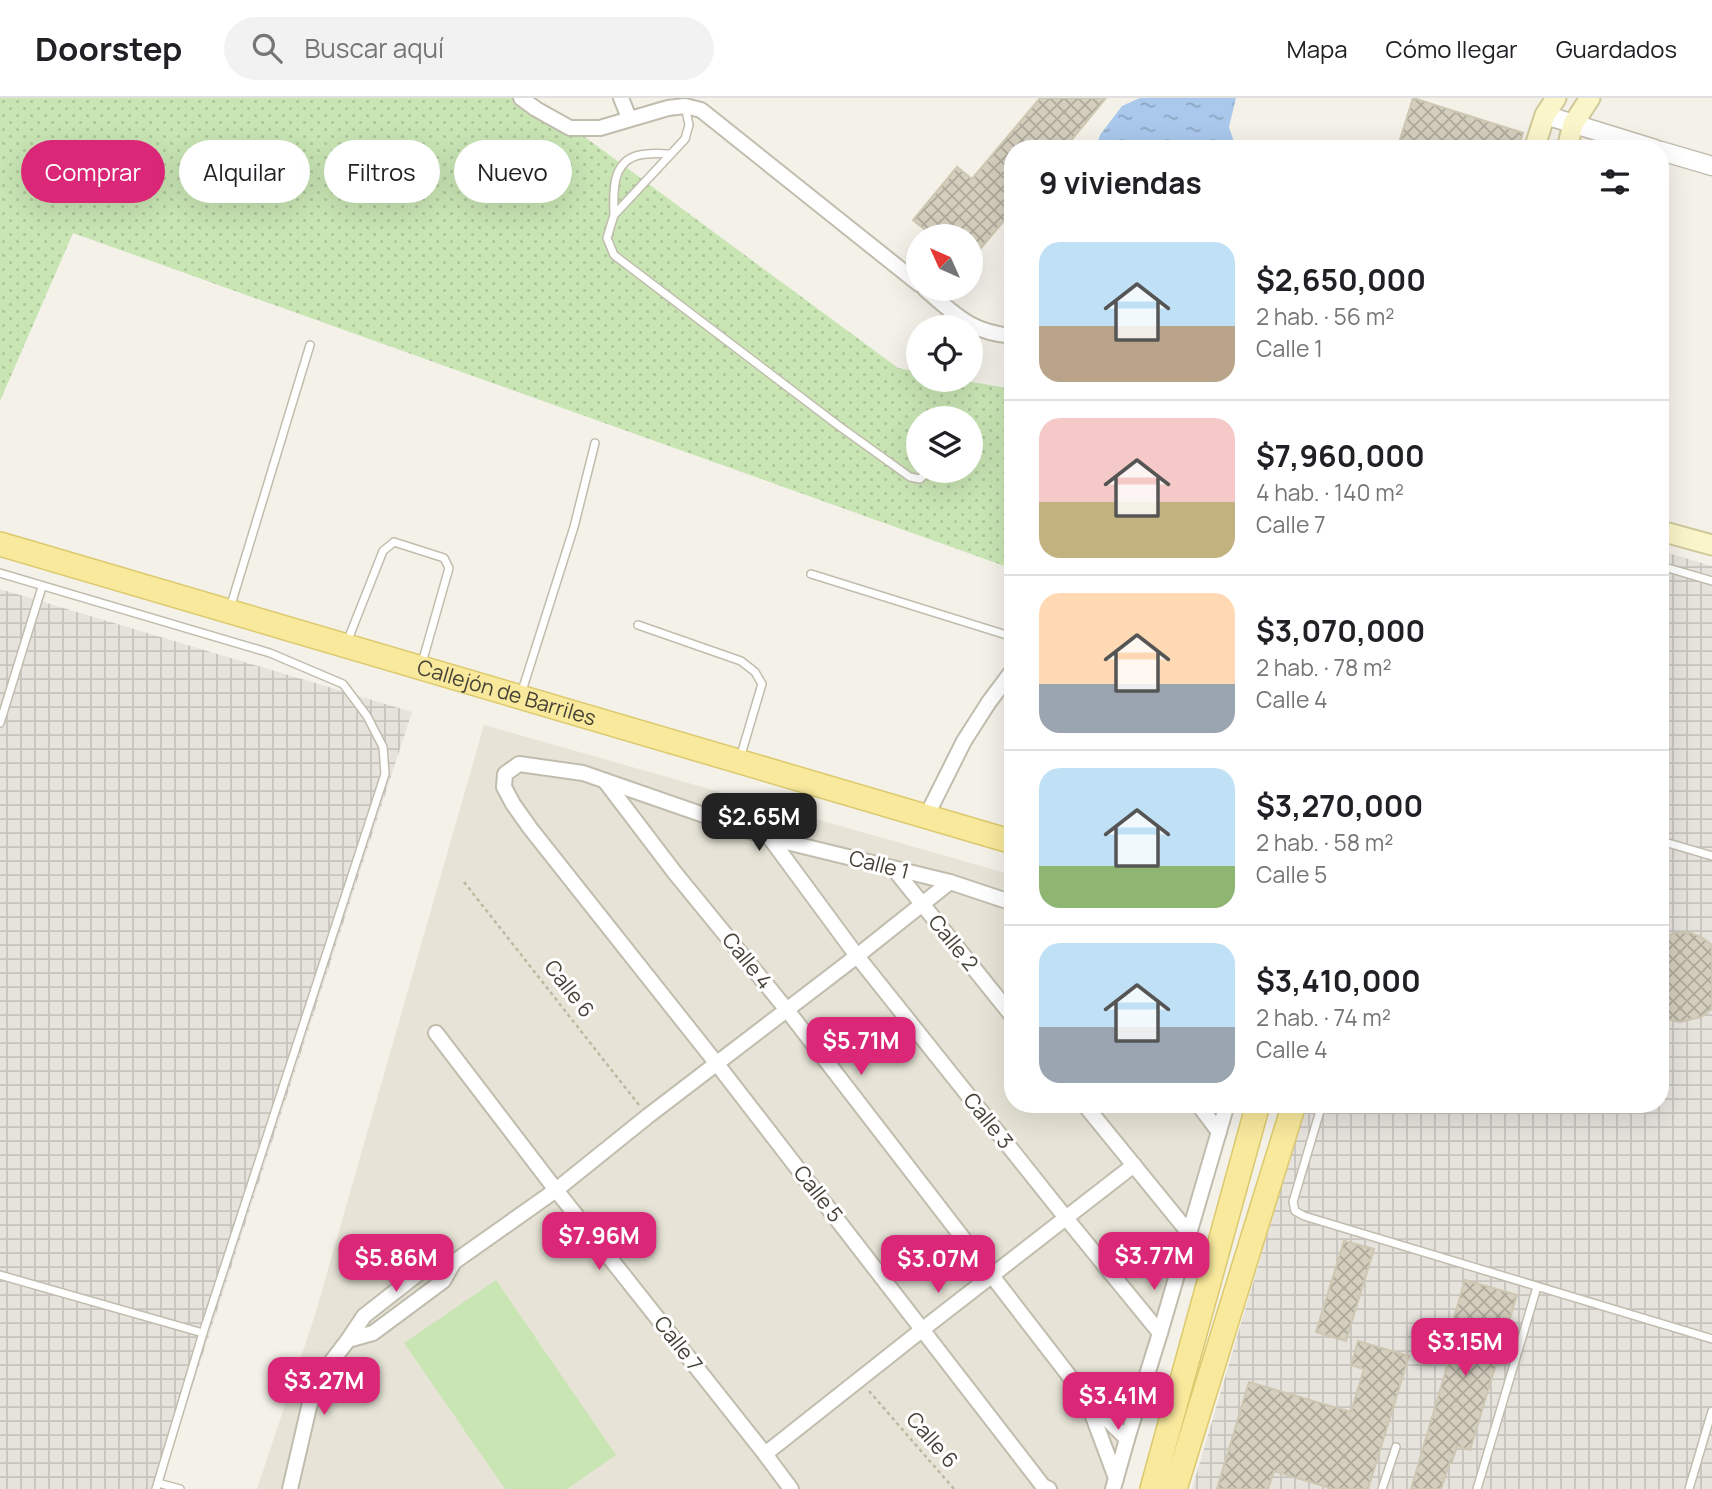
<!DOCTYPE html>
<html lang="es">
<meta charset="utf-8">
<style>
body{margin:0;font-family:Manrope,sans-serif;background:#f2f2f2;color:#202124;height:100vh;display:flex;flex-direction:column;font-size:26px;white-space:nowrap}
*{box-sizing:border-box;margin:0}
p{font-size:23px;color:#757577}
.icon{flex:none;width:38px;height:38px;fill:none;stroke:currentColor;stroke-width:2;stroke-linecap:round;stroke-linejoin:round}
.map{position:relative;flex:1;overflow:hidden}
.panel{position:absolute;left:1004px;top:42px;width:665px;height:973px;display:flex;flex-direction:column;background:#fff;border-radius:28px;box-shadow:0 7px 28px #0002}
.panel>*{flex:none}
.guide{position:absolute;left:21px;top:42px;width:665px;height:63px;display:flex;gap:14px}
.needle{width:46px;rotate:315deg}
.tools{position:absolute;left:906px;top:126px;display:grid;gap:14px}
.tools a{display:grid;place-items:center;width:77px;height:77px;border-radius:50%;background:#fff;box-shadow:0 7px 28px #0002;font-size:35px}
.price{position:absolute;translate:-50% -60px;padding:0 16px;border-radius:14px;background:#db2777;color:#fff;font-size:23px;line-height:46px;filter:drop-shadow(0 2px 4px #0008)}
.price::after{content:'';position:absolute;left:50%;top:42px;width:21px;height:16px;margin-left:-10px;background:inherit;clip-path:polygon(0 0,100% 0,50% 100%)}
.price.on{background:#222;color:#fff}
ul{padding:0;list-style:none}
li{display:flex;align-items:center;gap:21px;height:175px;padding:0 35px}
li+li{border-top:2px solid #e0e0e0}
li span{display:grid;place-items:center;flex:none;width:196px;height:140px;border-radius:21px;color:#555}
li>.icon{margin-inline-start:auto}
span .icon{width:84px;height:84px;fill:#fffc;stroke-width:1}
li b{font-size:30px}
h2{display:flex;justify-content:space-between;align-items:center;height:84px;padding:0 35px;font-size:30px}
.tag{padding:0 24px;border-radius:32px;background:#fff;box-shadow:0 7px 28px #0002;font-size:24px;line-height:63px}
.tag.on{background:#db2777;color:#fff}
header{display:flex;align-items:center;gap:42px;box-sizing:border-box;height:98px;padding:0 35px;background:#fff;border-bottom:2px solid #e0e0e0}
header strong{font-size:33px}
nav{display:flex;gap:38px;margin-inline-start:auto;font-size:24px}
.search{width:490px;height:63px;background:#f2f2f2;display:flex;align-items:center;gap:18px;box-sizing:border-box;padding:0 24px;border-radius:38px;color:#757577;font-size:26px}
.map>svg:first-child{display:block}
</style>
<header>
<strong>Doorstep</strong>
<div class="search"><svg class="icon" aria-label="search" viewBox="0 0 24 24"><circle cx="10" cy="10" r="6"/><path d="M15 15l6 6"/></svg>Buscar aquí</div>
<nav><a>Mapa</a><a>Cómo llegar</a><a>Guardados</a></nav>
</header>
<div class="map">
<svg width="1712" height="1391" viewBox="0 0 1712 1391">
<defs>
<pattern id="industrial-grid" width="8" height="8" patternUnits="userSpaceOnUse" patternTransform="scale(1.75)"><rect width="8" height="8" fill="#e6e3dd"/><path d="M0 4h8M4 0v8" fill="none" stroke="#c7c4be"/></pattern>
<pattern id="grass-dots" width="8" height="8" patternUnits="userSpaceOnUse" patternTransform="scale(1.75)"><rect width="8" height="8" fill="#c9e5b4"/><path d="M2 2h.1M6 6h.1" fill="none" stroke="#aec69b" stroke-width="1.8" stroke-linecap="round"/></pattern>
<pattern id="water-ripples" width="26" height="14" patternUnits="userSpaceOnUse" patternTransform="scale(1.75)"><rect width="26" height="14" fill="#a9c8ec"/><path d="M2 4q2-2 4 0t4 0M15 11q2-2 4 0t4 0" fill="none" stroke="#8ba4c0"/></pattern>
<pattern id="building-cross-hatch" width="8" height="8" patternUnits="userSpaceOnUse" patternTransform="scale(1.75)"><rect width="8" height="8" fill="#d4cebe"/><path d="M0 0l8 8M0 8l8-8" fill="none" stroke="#aea99b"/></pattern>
</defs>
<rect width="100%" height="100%" fill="#f3f1e8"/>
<polygon fill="#e7e4d7" points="484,627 1013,777 1013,1006 1233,1006 1122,1391 257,1391 315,1217"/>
<g fill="url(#industrial-grid)">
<polygon points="1661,453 1712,468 1712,1391 1192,1391 1306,1006 1661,1006"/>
<polygon points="0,491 412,614 159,1391 0,1391"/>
</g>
<path fill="url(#grass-dots)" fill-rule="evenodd" d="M0,0h532l366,270 21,4v8h41l53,9v180l-940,-336 -73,168zM919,320h52v53h-52z"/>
<polygon fill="#c9e5b4" points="496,1182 616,1357 567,1391 505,1391 404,1245"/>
<polygon fill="url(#water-ripples)" points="1140,0 1236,0 1229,29 1234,44 1250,51 1095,51 1100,37 1122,8"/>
<g fill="url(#building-cross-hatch)" stroke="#cec7b2" stroke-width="2">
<polygon points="1040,0 1106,0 1064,51 1013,51 1013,112 971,162 971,138 933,138 913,122 957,69 972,81"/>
<polygon points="1413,0 1523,35 1518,51 1397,51"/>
<polygon points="1680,834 1691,835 1701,839 1712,847 1712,911 1701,919 1680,924 1661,920 1661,839"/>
<polygon points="1344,1143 1374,1151 1346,1243 1316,1234"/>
<polygon points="1465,1182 1517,1197 1470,1352 1457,1348 1452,1364 1450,1364 1441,1391 1411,1391 1451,1255 1444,1253"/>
<polygon points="1358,1243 1409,1258 1368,1391 1333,1391 1274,1373 1268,1391 1217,1391 1249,1284 1351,1314 1364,1271 1351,1267"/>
</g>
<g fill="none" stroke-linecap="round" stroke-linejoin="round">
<g stroke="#c1bdae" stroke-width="10">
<g id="service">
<polyline points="685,8 689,27 685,41 614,117 607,140 614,157 839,328 910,379 920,381 928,373"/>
<path d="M614,116c-1,-26 -2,-58 33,-60 8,-1 16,0 23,0"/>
<polyline points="1661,468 1712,483"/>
<polyline points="0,475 270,555 343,586 367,618 383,649 385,676 203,1235 156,1391"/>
<polyline points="811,476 1013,539"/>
<polyline points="230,510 310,247"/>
<polyline points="638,527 741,563 755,574 762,586 740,660"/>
<polyline points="347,544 383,453 394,444 444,460 449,470 422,565"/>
<polyline points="521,596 574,429 595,345"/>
<polyline points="0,625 42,489"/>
<polyline points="1661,743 1712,758"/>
<polyline points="1322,1006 1293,1104 1295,1113 1304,1118 1712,1241"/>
<polyline points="0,1177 203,1235"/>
<polyline points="158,1385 180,1391"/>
<polyline points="1382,1391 1396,1349"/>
<polyline points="1477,1391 1537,1189"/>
<polyline points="1689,1391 1712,1313"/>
</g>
</g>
<g stroke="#c1bdae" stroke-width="18">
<g id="minor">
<polyline points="521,0 536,11 570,30 600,30 668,10 685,8 701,12 919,186"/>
<polyline points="621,0 629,20"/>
<path d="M925,191c31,26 46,44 88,47"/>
<polyline points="605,683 675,775 787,912 1087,1301 1127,1341"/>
<polyline points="926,719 964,643 989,604 1013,572"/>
<polyline points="770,740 857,858 1066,1120 1160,1235"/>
<polyline points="894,771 1013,919"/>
<polyline points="1013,805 950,784 770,740 583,675 519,666 505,676 504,689 513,706 530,730 717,966 1043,1388 1049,1391"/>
<polyline points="436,935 556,1092 765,1356 791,1391"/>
<polyline points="1084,1006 1189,1135"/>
<polyline points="1198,1006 1219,1034"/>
<polyline points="348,1242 373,1235 443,1183 454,1164 556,1092 648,1018 857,858 950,784"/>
<polyline points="1088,1305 1116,1380"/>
<polyline points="765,1356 923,1231 1134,1067"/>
<polyline points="290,1391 309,1309 322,1276 348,1242 364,1218 428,1168 454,1164"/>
<polyline points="1113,1391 1127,1341 1160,1235 1227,1006"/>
</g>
</g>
<g stroke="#c1bdae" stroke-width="21">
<g id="tertiary">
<polyline points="1545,17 1655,51"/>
<polyline points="1661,53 1712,68"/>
</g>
</g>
<g stroke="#d0c89a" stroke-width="23">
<g id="secondary">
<polyline points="1534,51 1545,17 1556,0"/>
<polyline points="1567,51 1573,26 1590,0"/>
<polyline points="1661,433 1712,447"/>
</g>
</g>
<g stroke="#dcc96d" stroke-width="26">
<g id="primary">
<path id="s1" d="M0,446l1013,298"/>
<polyline points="1152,1391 1258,1006"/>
<polyline points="1175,1391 1294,1006"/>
</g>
</g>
<g stroke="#bfb79e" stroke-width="2.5" stroke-dasharray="3.5 3.5" stroke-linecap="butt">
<polyline points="464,784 639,1007"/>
<polyline points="869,1293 954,1391"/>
</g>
<use href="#service" stroke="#fff" stroke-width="7"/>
<use href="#minor" stroke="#fff" stroke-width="14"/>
<use href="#tertiary" stroke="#fff" stroke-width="18"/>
<use href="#secondary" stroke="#fbf5ca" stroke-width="19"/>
<use href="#primary" stroke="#f8e99d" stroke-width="23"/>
</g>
<g text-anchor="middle" stroke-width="6" stroke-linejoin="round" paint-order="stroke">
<g font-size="21" fill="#464237" stroke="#fff">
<text dy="7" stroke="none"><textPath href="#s1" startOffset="528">Callejón de Barriles</textPath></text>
<text transform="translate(879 767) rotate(14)" y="7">Calle 1</text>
<text transform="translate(953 845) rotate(51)" y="7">Calle 2</text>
<text transform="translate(747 863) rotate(51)" y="7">Calle 4</text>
<text transform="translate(569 891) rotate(52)" y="7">Calle 6</text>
<text transform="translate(988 1023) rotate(51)" y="7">Calle 3</text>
<text transform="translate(818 1096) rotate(52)" y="7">Calle 5</text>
<text transform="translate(678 1246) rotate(52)" y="7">Calle 7</text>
<text transform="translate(932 1342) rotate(49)" y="7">Calle 6</text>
</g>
</g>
</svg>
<div class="tools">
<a><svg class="needle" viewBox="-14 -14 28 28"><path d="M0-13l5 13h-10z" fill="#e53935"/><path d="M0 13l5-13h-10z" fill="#757577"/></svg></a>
<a><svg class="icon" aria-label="locate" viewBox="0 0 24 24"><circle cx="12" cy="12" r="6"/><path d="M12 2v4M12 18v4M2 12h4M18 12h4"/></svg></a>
<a><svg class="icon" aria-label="layers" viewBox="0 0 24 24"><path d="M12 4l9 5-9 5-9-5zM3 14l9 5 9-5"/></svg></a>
</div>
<b class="price on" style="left:759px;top:755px">$2.65M</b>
<b class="price" style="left:861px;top:979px">$5.71M</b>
<b class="price" style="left:599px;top:1174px">$7.96M</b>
<b class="price" style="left:1154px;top:1194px">$3.77M</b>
<b class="price" style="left:396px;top:1196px">$5.86M</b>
<b class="price" style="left:938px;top:1197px">$3.07M</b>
<b class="price" style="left:1465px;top:1280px">$3.15M</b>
<b class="price" style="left:324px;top:1319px">$3.27M</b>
<b class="price" style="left:1118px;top:1334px">$3.41M</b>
<div class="guide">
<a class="tag on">Comprar</a>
<a class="tag">Alquilar</a>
<a class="tag">Filtros</a>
<a class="tag">Nuevo</a>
</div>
<section class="panel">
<h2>9 viviendas<svg class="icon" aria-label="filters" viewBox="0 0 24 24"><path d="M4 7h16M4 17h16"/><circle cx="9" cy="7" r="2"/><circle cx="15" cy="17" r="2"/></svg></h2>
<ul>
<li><span style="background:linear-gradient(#bfe0f5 60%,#b9a48a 0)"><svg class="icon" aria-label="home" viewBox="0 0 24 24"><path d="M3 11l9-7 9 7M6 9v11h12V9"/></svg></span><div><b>$2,650,000</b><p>2 hab. · 56 m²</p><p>Calle 1</p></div></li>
<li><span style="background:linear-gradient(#f6c9c9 60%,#c2b280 0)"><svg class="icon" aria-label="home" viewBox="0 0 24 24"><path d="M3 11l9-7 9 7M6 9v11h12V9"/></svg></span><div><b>$7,960,000</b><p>4 hab. · 140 m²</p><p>Calle 7</p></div></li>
<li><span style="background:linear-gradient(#ffd9b3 65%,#9aa5b1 0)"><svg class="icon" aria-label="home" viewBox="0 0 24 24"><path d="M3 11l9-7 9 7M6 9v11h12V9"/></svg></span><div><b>$3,070,000</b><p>2 hab. · 78 m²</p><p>Calle 4</p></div></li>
<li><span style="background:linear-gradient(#bfe0f5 70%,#8fb573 0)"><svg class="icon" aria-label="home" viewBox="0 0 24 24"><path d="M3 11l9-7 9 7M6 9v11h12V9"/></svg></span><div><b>$3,270,000</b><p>2 hab. · 58 m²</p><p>Calle 5</p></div></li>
<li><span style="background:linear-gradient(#bfe0f5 60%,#9aa5b1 0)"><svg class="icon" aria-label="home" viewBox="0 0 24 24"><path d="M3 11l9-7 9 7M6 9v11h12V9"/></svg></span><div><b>$3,410,000</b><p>2 hab. · 74 m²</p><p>Calle 4</p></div></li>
</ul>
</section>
</div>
